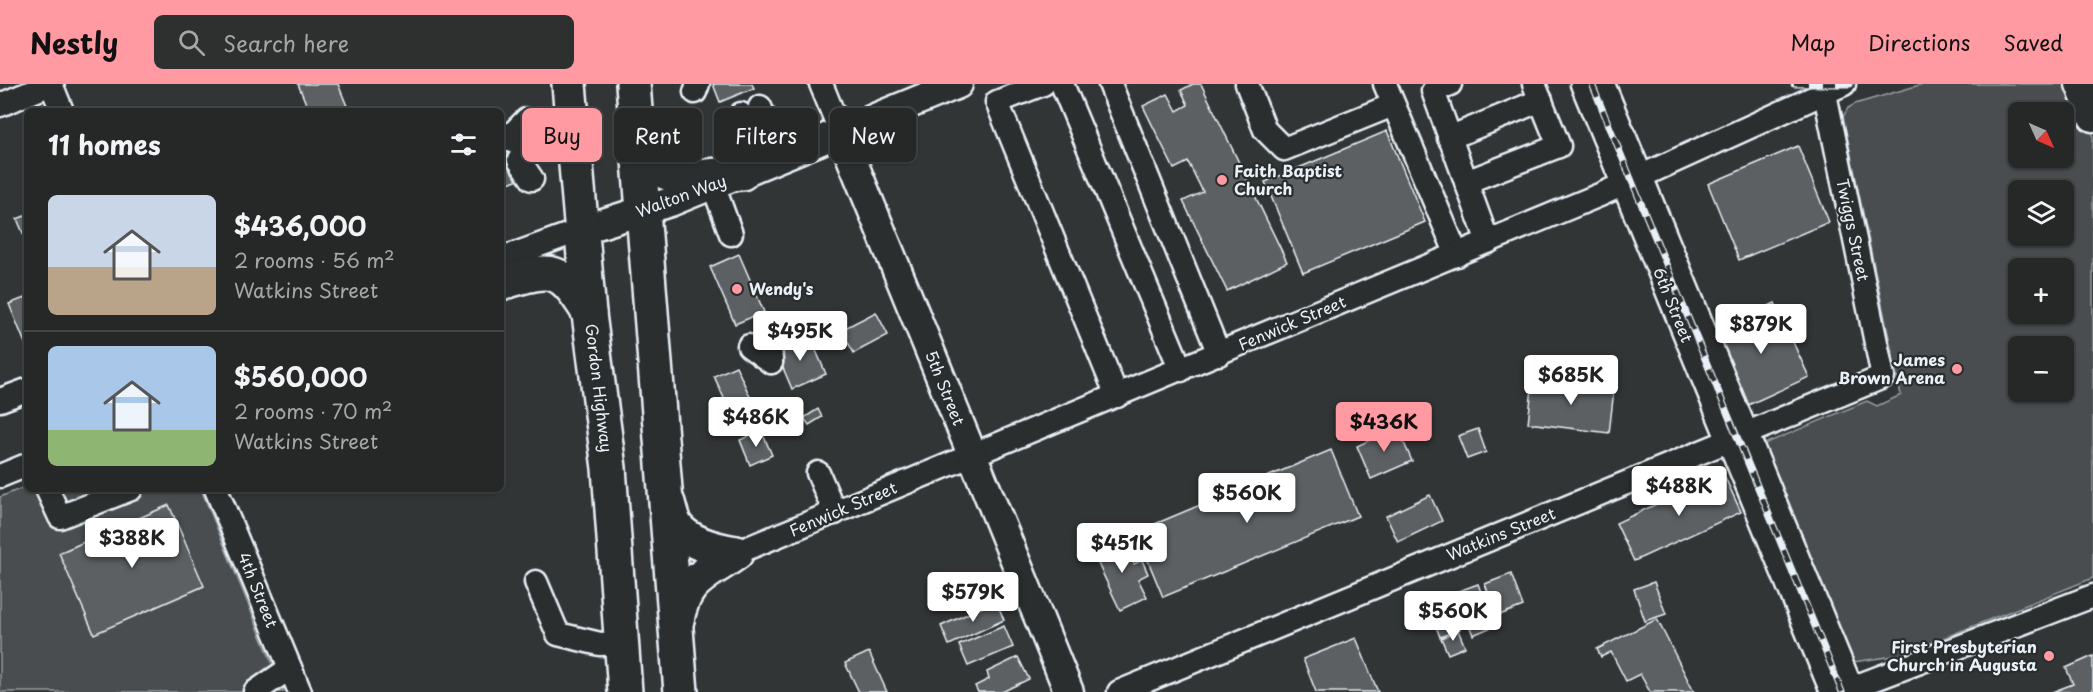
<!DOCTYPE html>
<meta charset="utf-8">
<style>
body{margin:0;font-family:"Playpen Sans",sans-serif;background:#2e3030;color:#f1f3f6;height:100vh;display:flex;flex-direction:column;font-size:22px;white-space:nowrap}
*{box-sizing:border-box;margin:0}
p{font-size:20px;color:#a4a6a8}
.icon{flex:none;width:33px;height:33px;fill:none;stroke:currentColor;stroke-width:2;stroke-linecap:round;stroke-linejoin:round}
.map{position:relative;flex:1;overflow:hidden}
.details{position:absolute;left:24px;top:24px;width:480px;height:384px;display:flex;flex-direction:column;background:#262828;border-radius:9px;box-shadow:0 2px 4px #0004,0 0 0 2px #424445}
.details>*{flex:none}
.top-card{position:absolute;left:522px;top:24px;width:570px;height:54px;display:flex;gap:12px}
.needle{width:39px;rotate:135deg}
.fabs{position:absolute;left:2008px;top:18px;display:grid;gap:12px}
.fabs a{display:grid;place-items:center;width:66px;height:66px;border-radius:9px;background:#262828;box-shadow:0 2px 4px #0004,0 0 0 2px #424445;font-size:30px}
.price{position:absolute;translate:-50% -51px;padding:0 14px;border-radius:6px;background:#fff;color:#222;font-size:20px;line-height:39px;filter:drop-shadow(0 2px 3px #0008)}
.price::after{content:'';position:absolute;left:50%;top:36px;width:18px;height:14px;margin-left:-9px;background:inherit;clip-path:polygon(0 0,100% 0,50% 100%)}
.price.current{background:#ff9aa2;color:#111}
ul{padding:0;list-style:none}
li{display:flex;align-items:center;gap:18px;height:150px;padding:0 24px}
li+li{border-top:2px solid #424445}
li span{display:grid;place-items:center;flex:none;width:168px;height:120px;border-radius:9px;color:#555}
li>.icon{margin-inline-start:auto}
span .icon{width:72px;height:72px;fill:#fffc;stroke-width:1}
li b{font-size:26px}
h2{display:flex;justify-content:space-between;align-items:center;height:72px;padding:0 24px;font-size:26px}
.tag{padding:0 21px;border-radius:9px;background:#262828;box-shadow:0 2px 4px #0004,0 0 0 2px #424445;font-size:21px;line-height:54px}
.tag.current{background:#ff9aa2;color:#111}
header{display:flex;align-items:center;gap:36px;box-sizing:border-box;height:84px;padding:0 30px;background:#ff9aa2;color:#111}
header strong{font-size:28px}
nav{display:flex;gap:33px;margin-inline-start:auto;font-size:21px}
.search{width:420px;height:54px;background:#2e3030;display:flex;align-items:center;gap:15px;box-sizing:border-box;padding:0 21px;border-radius:9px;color:#a4a6a8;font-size:22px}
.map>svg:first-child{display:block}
</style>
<header>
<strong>Nestly</strong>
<div class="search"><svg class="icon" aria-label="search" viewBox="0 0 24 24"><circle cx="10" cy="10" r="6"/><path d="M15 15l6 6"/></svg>Search here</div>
<nav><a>Map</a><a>Directions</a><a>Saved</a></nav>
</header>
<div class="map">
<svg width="2093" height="608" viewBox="0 0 2093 608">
<rect width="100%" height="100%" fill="#323536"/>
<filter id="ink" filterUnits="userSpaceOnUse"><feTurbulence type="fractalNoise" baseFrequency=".0167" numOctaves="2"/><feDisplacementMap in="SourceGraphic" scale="12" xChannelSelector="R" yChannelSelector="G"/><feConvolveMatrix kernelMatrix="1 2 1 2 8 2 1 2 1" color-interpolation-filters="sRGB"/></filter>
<g filter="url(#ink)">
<g fill="#494d4f" stroke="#989fa4" stroke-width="1.5" fill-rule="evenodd">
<path d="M1923,0h170v494l-192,77 -48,7 -6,-3 -85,-214 105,-44 10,5 24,-11 -58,-278 5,-9 7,-4zM2019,28h45v46h-45zM2019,106h45v46h-45zM2019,184h45v46h-45zM2019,262h45v46h-45z"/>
<polygon points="27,402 27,405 201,405 284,608 0,608 0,413"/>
</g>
<g fill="#5c6063" stroke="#e8f1f8" stroke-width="1.5">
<polygon points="298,0 338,0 349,27 309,27"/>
<polygon points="713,0 752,0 754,4 720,18"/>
<polygon points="1193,0 1201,0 1287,178 1227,207 1183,117 1203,108 1188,78 1174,85 1143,22 1168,10 1177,27 1188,21 1181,6"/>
<polygon points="501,45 521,94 501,102"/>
<polygon points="1387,47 1425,138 1303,189 1265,98"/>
<polygon points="1798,62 1829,138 1739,176 1708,100"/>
<polygon points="27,131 27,158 17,135"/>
<polygon points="739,170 764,228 735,240 710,183"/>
<polygon points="27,213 27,264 9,220"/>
<polygon points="1775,219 1809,293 1746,322 1712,249"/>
<polygon points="876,228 888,251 854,269 841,246"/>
<polygon points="809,250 826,290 792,305 775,265"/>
<polygon points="736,282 762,339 740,349 714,292"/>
<polygon points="1533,295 1614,306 1609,349 1528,339"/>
<polygon points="818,325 822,333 809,341 804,334"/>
<polygon points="1397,343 1412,377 1371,395 1357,362"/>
<polygon points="1478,345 1486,368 1467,375 1458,352"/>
<polygon points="761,346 772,371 750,381 740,356"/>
<polygon points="1331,366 1358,432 1163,513 1136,448"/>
<polygon points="1723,389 1741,428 1634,477 1616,439"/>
<polygon points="1430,411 1442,437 1398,458 1386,432"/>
<polygon points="169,421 204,502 94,550 59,469"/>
<polygon points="1122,455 1134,480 1142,476 1148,490 1138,495 1147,513 1120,526 1093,469"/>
<polygon points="1511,490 1523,522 1497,532 1485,500"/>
<polygon points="1654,498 1666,530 1645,537 1634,505"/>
<polygon points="1478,500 1494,542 1473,551 1456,508"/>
<polygon points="1448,514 1460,545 1440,553 1428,522"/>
<polygon points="996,517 1004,536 949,561 941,542"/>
<polygon points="1657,535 1694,608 1650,608 1640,590 1626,597 1611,568 1601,573 1597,565"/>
<polygon points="1004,542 1013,563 968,582 959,561"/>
<polygon points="1458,546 1465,563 1448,570 1441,554"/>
<polygon points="1356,554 1378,608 1316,608 1303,575"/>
<polygon points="869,568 887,608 859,608 845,579"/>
<polygon points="2093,572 2093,608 2052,608 2073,600 2066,584"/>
<polygon points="1018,573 1029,595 1002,608 978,608 975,602 989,595 987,588"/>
</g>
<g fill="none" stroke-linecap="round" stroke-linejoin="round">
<g stroke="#e8f1f8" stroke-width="27">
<g id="minor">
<polyline points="51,0 62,27"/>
<polyline points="821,0 841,49"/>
<polyline points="1043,0 997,18 1117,312"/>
<polyline points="1062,0 1181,286"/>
<polyline points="1110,0 1219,270"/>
<polyline points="1247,0 1265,46 1284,65 1393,21"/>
<polyline points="1385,0 1457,171"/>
<polyline points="1450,0 1433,7 1488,158"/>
<polyline points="1582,0 1832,608"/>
<polyline points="1603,0 1853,608"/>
<polyline points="695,8 698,0"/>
<polyline points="0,21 51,0"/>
<polyline points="760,23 781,73"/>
<polyline points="741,30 761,81"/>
<polyline points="1449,54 1541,16"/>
<polyline points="514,58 511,51 526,36"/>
<polyline points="519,76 532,95"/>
<polyline points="1466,98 1559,62 1534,0"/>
<polyline points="713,101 731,150"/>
<polyline points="501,175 581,146"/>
<polyline points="770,253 771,278"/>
<polyline points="749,262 771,278"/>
<polyline points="0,316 27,306"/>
<polyline points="818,389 835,429"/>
<polyline points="0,392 27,381"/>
<polyline points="47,405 60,433 131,405"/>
<polyline points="216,405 300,608"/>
<polyline points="736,469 1602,110 1844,0"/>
<polyline points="536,498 558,550 600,560 621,559"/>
<polyline points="255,608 290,584"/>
<polyline points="1119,608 1883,293 1823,0"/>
<polyline points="1841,608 2093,512"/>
</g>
</g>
<g stroke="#e8f1f8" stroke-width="33">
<g id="major">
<polyline points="2080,0 2093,33"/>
<polyline points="841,49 1069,608"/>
<polyline points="581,146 670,118 958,0"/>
</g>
</g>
<g stroke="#e8f1f8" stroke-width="38">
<g id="highway">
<polyline points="569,0 589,230 609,384 625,608"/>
<polyline points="633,0 681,608"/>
<path d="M640,53c14,55 58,38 102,36"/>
<path d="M501,199c52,-16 59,-17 88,30"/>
<path d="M668,419c2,7 4,17 8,23 12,17 41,24 60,27"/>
<path d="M677,536c8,-42 28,-44 59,-67"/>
</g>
</g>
<use href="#minor" stroke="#2a2d2e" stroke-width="22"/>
<use href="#major" stroke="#2a2d2e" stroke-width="28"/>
<use href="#highway" stroke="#2a2d2e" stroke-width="33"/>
<g stroke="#e8f1f8" stroke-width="7">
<g id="rail">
<polyline points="1592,0 1842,608"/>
<polyline points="1794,0 1850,0"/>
</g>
</g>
<use href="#rail" stroke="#2a2d2e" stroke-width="4.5" stroke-dasharray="14" stroke-linecap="butt"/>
</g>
</g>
<g fill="#ff9aa2" stroke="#2a2d2e" stroke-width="2">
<circle cx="1222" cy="96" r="6"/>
<circle cx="737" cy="205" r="6"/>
<circle cx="1957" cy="285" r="6"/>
<circle cx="2049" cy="572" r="6"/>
</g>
<g text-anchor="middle" stroke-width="4.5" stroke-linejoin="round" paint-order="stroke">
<g font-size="16" font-weight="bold" fill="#e8f1f8" stroke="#2a2d2e" text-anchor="start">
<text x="1234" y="93">Faith Baptist<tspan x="1234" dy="18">Church</tspan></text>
<text x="749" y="211">Wendy's</text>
<text x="1945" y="282" text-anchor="end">James<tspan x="1945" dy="18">Brown Arena</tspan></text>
<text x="2037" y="569" text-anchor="end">First Presbyterian<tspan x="2037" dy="18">Church in Augusta</tspan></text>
</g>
<g font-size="16" fill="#e8f1f8" stroke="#2a2d2e">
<text transform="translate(681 112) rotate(-20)" y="6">Walton Way</text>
<text transform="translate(1853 146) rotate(78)" y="6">Twiggs Street</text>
<text transform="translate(1673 221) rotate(68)" y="6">6th Street</text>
<text transform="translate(1292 239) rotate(-23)" y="6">Fenwick Street</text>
<text transform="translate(599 304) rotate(83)" y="6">Gordon Highway</text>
<text transform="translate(945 304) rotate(68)" y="6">5th Street</text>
<text transform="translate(843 425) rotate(-23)" y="6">Fenwick Street</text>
<text transform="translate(1501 450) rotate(-22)" y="6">Watkins Street</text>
<text transform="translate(258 506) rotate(68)" y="6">4th Street</text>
</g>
</g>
</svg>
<div class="fabs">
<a><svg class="needle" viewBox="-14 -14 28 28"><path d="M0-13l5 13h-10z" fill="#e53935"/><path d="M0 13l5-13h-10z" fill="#a4a6a8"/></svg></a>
<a><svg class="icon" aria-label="layers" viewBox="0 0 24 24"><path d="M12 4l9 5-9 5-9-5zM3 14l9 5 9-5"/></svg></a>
<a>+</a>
<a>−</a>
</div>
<b class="price" style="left:1761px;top:271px">$879K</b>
<b class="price" style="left:800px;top:278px">$495K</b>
<b class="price" style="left:1571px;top:322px">$685K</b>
<b class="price" style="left:756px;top:364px">$486K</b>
<b class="price current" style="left:1384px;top:369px">$436K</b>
<b class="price" style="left:1679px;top:433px">$488K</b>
<b class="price" style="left:1247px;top:440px">$560K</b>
<b class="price" style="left:132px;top:485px">$388K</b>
<b class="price" style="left:1122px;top:490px">$451K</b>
<b class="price" style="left:973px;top:539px">$579K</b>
<b class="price" style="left:1453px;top:558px">$560K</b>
<div class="top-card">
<a class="tag current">Buy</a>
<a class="tag">Rent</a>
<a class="tag">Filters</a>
<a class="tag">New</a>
</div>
<section class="details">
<h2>11 homes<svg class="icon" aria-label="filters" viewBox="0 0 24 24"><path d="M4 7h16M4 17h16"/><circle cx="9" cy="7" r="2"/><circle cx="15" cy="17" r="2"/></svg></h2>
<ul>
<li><span style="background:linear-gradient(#c9d6e8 60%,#b9a48a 0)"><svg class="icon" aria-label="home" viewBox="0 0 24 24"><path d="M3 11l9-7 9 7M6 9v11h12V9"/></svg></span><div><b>$436,000</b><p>2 rooms · 56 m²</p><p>Watkins Street</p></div></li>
<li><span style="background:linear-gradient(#a9c7e8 70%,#8fb573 0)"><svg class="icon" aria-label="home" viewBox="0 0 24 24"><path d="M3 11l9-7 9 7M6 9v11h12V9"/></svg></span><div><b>$560,000</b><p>2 rooms · 70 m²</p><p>Watkins Street</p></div></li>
</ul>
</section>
</div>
